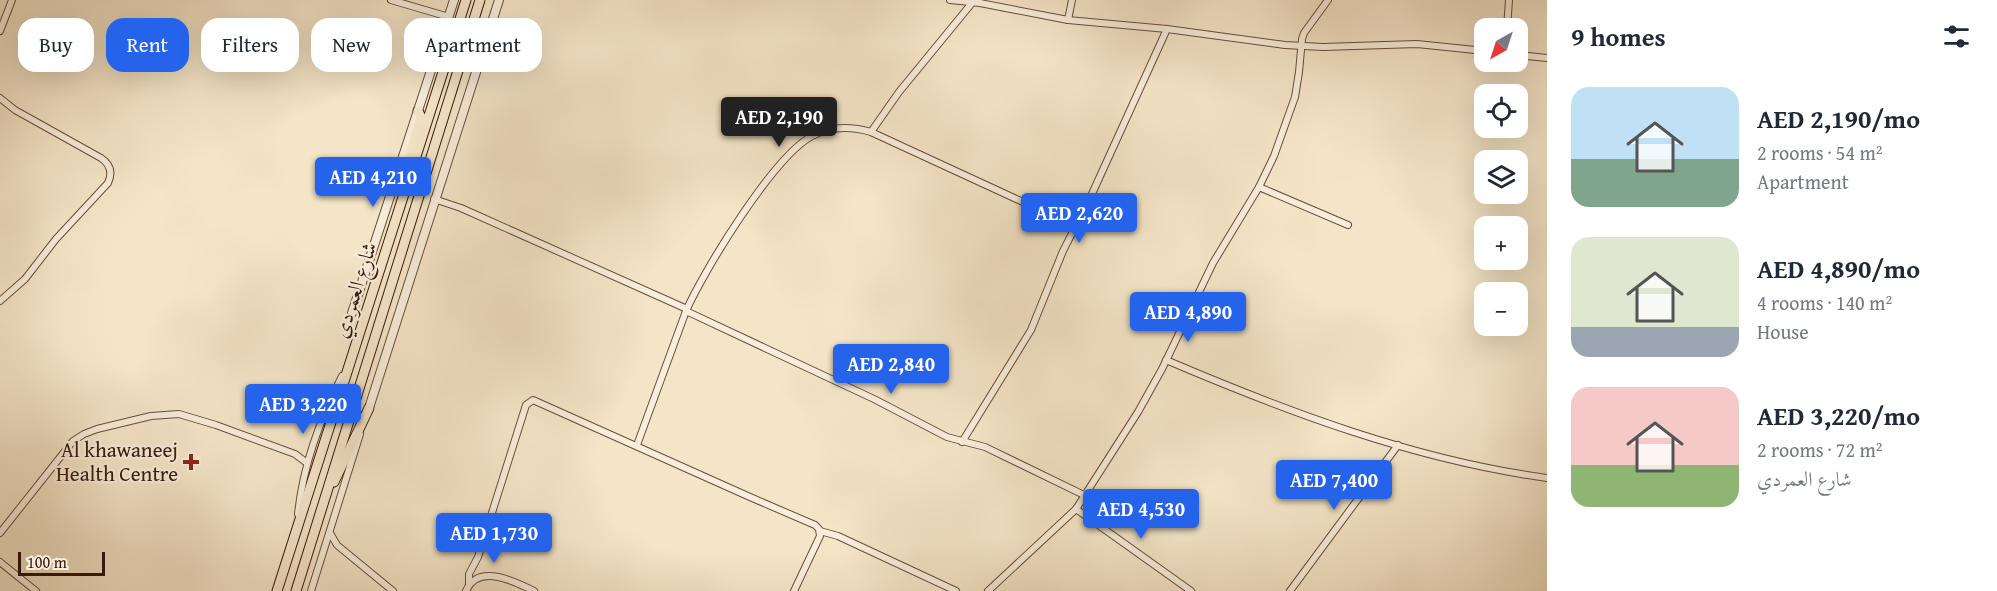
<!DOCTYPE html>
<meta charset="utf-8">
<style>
body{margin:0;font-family:"Gentium Book Plus",Amiri,serif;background:#f6f6f7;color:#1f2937;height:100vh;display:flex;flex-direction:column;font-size:22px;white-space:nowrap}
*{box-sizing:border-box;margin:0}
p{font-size:20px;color:#747a83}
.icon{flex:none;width:33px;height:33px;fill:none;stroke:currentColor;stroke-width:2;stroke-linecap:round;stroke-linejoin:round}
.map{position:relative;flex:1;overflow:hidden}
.panel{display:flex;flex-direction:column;background:#fff;width:450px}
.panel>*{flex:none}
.guide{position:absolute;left:18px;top:18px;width:570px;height:54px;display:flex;gap:12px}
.needle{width:39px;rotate:219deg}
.fabs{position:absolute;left:1474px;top:18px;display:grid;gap:12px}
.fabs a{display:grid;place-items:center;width:54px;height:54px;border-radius:12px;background:#fff;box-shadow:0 6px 24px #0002;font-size:30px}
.scale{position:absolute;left:18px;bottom:15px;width:87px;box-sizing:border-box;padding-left:6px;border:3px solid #391a0b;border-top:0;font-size:16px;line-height:21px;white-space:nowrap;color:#391a0b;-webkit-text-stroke:4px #f8eedb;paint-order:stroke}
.price{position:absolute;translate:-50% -51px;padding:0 14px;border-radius:6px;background:#2563eb;color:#fff;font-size:20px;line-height:39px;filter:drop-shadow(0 2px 3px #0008)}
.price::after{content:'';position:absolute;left:50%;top:36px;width:18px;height:14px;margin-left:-9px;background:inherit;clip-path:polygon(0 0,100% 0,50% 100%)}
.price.current{background:#222;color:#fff}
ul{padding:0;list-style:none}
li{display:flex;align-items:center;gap:18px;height:150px;padding:0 24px}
li span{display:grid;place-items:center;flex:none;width:168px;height:120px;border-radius:18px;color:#555}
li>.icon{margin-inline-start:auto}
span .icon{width:72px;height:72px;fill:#fffc;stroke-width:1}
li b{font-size:26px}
h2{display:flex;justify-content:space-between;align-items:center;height:72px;padding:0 24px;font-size:26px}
.chip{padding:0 21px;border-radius:18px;background:#fff;box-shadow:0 6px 24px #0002;font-size:21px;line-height:54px}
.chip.current{background:#2563eb;color:#fff}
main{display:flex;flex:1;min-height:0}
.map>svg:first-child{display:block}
</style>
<main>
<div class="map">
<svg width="1547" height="591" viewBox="0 0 1547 591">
<rect width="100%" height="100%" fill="#f4e5c8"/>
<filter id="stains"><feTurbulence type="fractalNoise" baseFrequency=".00333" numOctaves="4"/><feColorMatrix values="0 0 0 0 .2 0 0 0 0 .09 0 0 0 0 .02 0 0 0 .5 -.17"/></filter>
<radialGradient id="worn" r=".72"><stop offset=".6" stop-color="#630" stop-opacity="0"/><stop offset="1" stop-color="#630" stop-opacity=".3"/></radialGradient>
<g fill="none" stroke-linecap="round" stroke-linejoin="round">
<g stroke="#684d3a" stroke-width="8">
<g id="minor">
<polyline points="391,0 449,17"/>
<polyline points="950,0 980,3 1068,20 1167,29 1285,45 1323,47 1417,44 1485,51"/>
<polyline points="1068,20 1072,0"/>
<polyline points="1507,28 1509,0"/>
<polyline points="0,31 12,0"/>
<polyline points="1518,55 1547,58"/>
<path d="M0,98l15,12 86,48c9,6 12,14 7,25l-52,56 -31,40 -25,22"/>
<polyline points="871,132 899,92 972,3"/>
<polyline points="1259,187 1348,225"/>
<polyline points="434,199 461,208 687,309"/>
<polyline points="686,311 874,399 947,437 985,447 1086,496"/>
<path d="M1166,360c122,52 249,100 381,118"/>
<polyline points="962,442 1031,330 1063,251 1091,196 1167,29"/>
<path d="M637,445l49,-134c18,-41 88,-155 126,-175 19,-10 38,-10 59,-4l204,94"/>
<polyline points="1076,509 1191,591"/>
<path d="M298,514c5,-49 22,-95 44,-138"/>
<polyline points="820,531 838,536 956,591"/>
<polyline points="0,533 73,441 84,434 97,429 151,416 179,414 216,425 295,454 307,463"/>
<polyline points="330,533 337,545 393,591"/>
<polyline points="0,562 36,591"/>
<polyline points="469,584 469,574 478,557 526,405 533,400 750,497 815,525 819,529 820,536 794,591"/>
<polyline points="311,591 360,434"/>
<path d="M466,591c12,-28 48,-10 68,0"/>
<polyline points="988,591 1076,509 1138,412 1162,369 1213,263 1259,187 1274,156 1295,97 1299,72 1302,39 1304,33 1328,0"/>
<polyline points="1290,591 1398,445"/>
</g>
</g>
<g stroke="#684d3a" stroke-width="10">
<g id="tertiary">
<polyline points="352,313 454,0"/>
<polyline points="369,408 499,0"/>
</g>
</g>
<g stroke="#391a0b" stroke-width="11">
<g id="primary">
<polyline points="409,160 421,117 418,111"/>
<polyline points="334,482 369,408"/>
<polyline points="277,591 466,0"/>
<polyline points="296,591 480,0"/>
</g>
</g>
<use href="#minor" stroke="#f8eedb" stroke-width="6"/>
<use href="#tertiary" stroke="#f8eedb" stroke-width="8"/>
<use href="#primary" stroke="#f4e5c8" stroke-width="9"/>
</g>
<path fill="#8f2418" stroke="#f8eedb" stroke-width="2" d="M188 453h6v6h6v6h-6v6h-6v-6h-6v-6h6z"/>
<g text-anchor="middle" stroke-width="4.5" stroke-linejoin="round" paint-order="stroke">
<g font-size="21" fill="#391a0b" stroke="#f8eedb">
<text transform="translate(355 290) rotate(-72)" y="7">شارع العمردي</text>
</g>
<g font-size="21" fill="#391a0b" stroke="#f8eedb" text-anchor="end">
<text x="178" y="457">Al khawaneej<tspan x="178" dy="24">Health Centre</tspan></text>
</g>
</g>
<rect width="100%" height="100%" filter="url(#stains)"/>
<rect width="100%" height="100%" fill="url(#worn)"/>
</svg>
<div class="fabs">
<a><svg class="needle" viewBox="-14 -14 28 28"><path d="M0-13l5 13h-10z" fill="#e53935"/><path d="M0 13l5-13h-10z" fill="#747a83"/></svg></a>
<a><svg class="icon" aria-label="locate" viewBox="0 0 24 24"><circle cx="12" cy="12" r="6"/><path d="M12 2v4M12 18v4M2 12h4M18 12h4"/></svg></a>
<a><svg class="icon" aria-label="layers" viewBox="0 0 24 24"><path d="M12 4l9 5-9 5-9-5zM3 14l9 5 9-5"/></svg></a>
<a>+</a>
<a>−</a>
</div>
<div class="scale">100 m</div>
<b class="price current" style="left:779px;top:148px">AED 2,190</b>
<b class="price" style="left:373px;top:208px">AED 4,210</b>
<b class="price" style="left:1079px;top:244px">AED 2,620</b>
<b class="price" style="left:1188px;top:343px">AED 4,890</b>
<b class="price" style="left:891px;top:395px">AED 2,840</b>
<b class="price" style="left:303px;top:435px">AED 3,220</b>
<b class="price" style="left:1334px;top:511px">AED 7,400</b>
<b class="price" style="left:1141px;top:540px">AED 4,530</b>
<b class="price" style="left:494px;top:564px">AED 1,730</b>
<div class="guide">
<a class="chip">Buy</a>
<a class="chip current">Rent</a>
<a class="chip">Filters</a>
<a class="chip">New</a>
<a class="chip">Apartment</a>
</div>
</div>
<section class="panel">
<h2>9 homes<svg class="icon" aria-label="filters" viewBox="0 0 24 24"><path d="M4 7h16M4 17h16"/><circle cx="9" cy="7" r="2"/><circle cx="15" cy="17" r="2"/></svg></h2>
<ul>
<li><span style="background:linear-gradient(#bfe0f5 60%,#7fa58c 0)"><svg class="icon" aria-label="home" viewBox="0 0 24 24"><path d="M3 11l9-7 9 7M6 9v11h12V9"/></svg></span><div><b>AED 2,190/mo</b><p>2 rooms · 54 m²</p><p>Apartment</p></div></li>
<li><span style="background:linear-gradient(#dfe7d0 75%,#9aa5b1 0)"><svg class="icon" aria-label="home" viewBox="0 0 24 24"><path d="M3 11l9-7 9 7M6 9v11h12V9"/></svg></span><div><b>AED 4,890/mo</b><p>4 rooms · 140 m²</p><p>House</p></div></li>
<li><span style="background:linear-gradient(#f6c9c9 65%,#8fb573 0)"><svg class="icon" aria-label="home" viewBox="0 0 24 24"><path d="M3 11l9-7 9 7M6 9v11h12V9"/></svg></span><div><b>AED 3,220/mo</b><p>2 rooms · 72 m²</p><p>شارع العمردي</p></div></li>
</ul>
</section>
</main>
